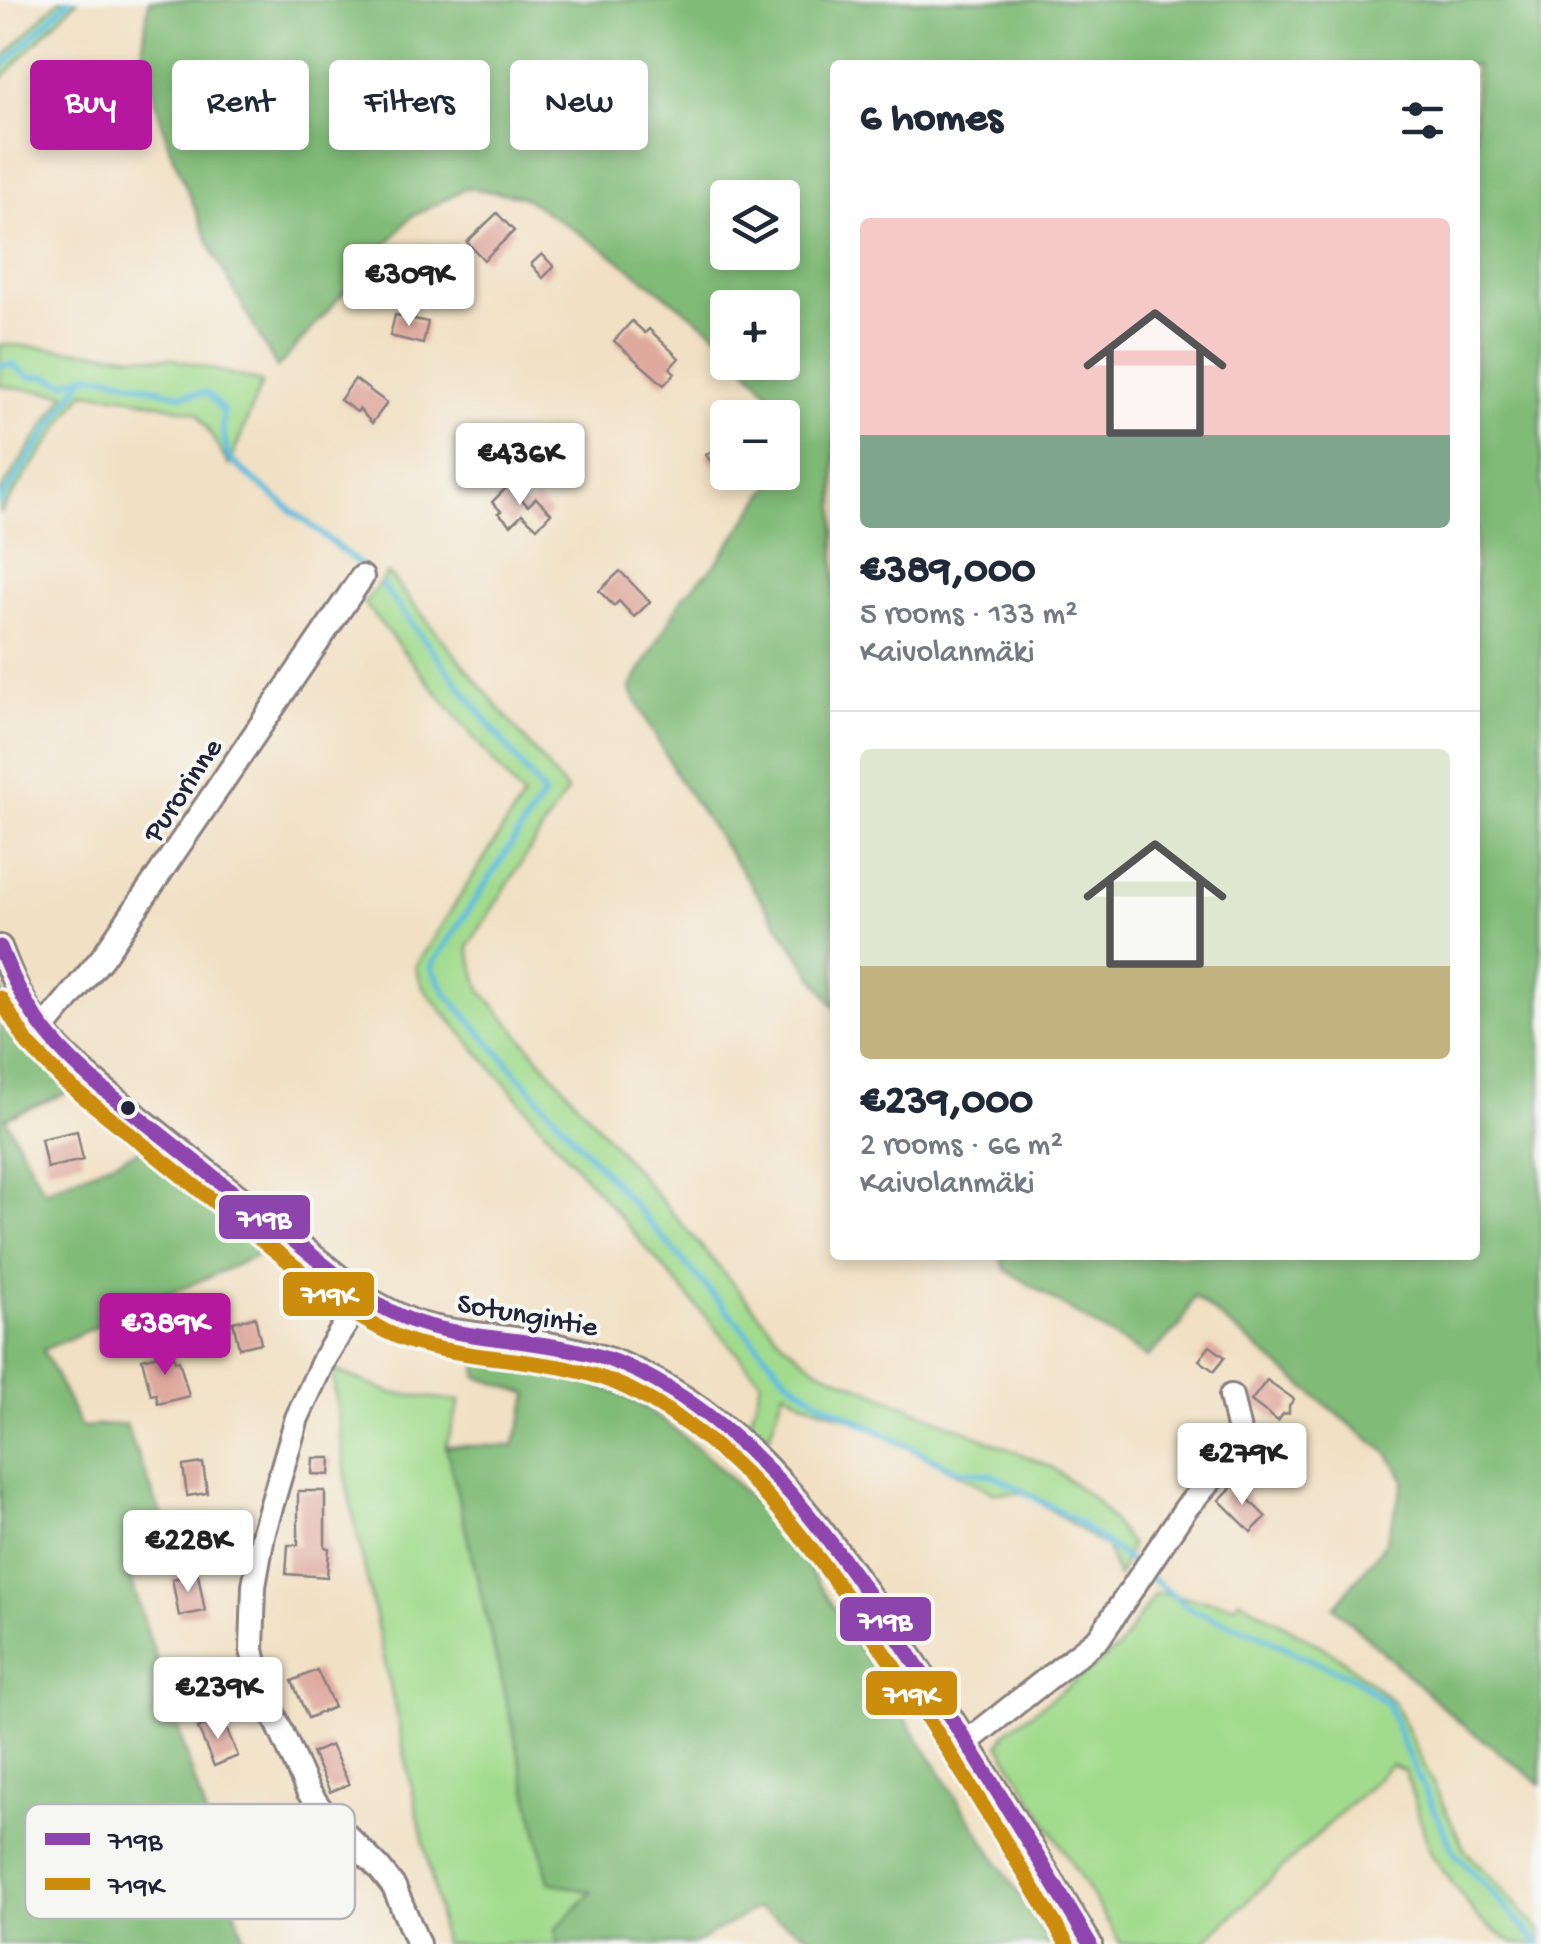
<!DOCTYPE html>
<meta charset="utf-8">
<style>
body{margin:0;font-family:"Gochi Hand",sans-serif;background:#f2f2f3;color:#1f2937;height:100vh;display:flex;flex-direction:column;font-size:38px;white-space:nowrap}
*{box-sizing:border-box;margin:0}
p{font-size:32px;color:#747a83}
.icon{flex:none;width:55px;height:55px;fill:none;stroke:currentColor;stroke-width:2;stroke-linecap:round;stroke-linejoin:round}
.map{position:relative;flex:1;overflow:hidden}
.drawer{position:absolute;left:830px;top:60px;width:650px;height:1200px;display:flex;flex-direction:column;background:#fff;border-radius:10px;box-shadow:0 5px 15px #0003}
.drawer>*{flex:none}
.hud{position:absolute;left:30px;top:60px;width:650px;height:90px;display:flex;gap:20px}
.fabs{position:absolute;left:710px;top:180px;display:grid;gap:20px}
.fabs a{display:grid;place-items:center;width:90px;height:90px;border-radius:10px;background:#fff;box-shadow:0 5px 15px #0003;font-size:50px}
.price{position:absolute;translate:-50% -85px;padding:0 22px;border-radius:10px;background:#fff;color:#222;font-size:32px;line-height:65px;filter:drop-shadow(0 2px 5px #0008)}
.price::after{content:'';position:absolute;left:50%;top:60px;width:30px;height:22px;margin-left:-15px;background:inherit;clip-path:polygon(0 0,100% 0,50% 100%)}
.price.on{background:#b5179e;color:#fff}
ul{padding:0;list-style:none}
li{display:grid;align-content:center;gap:20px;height:530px;padding:0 30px}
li+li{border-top:2px solid #e0e1e3}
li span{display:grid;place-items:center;height:310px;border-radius:10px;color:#555}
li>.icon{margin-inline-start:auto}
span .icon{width:180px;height:180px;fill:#fffc;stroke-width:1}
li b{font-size:42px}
h2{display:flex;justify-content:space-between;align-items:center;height:120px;padding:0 30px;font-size:42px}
.chip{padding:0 35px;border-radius:10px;background:#fff;box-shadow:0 5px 15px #0003;font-size:35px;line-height:90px}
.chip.on{background:#b5179e;color:#fff}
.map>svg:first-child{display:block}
</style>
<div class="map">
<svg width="1541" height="1944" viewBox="0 0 1541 1944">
<rect width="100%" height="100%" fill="#f6f6f2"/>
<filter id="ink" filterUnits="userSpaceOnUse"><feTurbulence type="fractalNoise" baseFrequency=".01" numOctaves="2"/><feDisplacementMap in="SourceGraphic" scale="20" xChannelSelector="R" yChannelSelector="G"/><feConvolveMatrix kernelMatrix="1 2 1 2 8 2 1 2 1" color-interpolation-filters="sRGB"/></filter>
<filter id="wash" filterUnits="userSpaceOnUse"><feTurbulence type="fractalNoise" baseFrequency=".0048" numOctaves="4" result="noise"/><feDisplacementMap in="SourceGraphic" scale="40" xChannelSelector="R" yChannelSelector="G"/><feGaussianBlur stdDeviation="2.25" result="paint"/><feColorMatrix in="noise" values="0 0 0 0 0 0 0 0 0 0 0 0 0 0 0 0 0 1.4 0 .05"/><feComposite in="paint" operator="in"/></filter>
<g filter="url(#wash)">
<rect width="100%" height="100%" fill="#f1e0c3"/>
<g fill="#a2db8d" stroke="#627e64" stroke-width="2.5">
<polygon points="59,0 77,0 0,80 0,61"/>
<polygon points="0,344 174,359 262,382 229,466 198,413 124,396 84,392 0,513 0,492 66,394 0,386"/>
<polygon points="388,573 567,791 468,947 481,990 783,1342 820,1370 1052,1467 1097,1502 1131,1545 1118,1578 1107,1548 1026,1493 995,1493 854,1420 804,1402 784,1390 769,1437 750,1423 761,1381 424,989 415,967 523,798 364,603"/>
<polygon points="332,1369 391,1393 460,1401 446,1446 549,1881 592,1891 555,1930 558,1944 443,1944 436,1899 348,1491"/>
<polygon points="1155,1593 1236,1605 1239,1599 1338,1656 1394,1702 1465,1850 1541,1931 1541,1944 1514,1944 1478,1918 1431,1854 1405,1771 1391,1765 1202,1944 1121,1944 999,1744 1007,1731 1118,1649"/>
</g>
<g fill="#81bb78" stroke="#526e5a" stroke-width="2.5" fill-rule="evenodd">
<path d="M149,0h1392v1784l-83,-63 -124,-114 51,-63 20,-64 -17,-27 -31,-23 -163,-134 -13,29 -34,33 -141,-88 -6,-15h475v-1190h-640v943l-157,-230 -48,-89 53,-92 32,-32 64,-92 3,-1 4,-59 -43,-50 39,-1v-54h-54l-1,37 -7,-9 -116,-87 -83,-53 -54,-8 -56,29 -134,151 -63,-114 -45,-108 -27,-93zM728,198h54v54h-54z"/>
<polygon points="0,986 18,1026 76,1089 5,1118 44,1191 150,1146 274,1248 43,1350 81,1427 125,1424 176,1551 129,1573 246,1944 0,1944"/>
<path d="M478,1363c54,3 122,15 168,46 56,37 101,85 146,134l259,401h-226l-68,-36 -63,36h-136l-3,-14 37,-38 -43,-10 -103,-436h68l15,-52 -52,-17z"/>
</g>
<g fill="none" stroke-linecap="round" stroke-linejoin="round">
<g stroke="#60bdde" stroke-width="6">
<polyline points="0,69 69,0"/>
<polyline points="0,366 11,364 30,377 46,376 65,383 86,375 112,377 180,395 207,393 223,411 223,432 228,457 250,477 363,567"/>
<polyline points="0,502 86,375"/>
<polyline points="382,585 544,795 431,967 447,994 786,1377 819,1401 955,1470 994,1475 1076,1521 1138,1568"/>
<polyline points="1148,1576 1192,1610 1256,1633 1295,1653 1354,1678 1388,1704 1403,1744 1454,1852 1539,1944"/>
</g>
</g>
<g id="blocks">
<g fill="#dfa99e">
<polygon points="497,213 514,231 484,260 467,242"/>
<polygon points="542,254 554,267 543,278 531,264"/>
<polygon points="395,315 428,322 423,344 390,336"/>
<polygon points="632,321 645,333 649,329 679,358 670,368 675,373 664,385 614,341"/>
<polygon points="355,379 387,403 372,423 359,409 357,412 340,400"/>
<polygon points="719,445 728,458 715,467 706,455"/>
<polygon points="508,486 528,506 536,498 551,513 537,528 522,514 511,525 498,513 501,511 492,502"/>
<polygon points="620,571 650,602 634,617 619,601 614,606 599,591"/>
<polygon points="77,1131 83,1160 47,1168 41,1139"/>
<polygon points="255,1317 261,1343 239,1348 233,1322"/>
<polygon points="1210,1346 1225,1357 1214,1371 1199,1360"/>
<polygon points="172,1352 175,1361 179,1360 189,1396 158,1404 156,1394 151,1395 142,1359"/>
<polygon points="1267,1380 1294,1399 1289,1406 1289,1413 1283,1414 1278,1421 1251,1401"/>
<polygon points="313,1458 331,1458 330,1475 312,1474"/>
<polygon points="203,1463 207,1493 187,1496 183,1466"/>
<polygon points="1234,1485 1266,1517 1251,1532 1219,1500"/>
<polygon points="298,1491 325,1491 325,1547 329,1548 327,1577 286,1574 288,1545 298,1545"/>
<polygon points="198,1574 205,1611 179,1616 172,1579"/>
<polygon points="317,1670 334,1707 308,1718 292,1681"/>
<polygon points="222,1718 238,1756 214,1766 198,1728"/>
<polygon points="331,1745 349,1784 330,1792 312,1753"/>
</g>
</g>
</g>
<g filter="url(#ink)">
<use href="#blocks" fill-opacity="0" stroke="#8a817f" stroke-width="2.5"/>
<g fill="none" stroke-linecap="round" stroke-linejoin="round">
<g stroke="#8a817f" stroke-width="28">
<g id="minor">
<path d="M0,947c11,29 24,60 44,85 16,20 37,38 57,55l262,209c17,10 35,20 54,27 21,7 45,9 67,12 54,7 106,13 155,37 118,56 194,170 266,276 65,96 125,196 185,296"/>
<polyline points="42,1030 102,958 362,577"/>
<polyline points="363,1296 325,1357 297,1418 263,1535 254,1586 252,1650 260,1684 308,1791 322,1811 379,1868 394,1887 418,1944"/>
<polyline points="968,1741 1099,1638 1186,1508 1242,1445 1231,1396"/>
</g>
</g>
<use href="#minor" stroke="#fff" stroke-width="22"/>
<g stroke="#f6f6f2" stroke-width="22">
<path id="bus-1" d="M0,947c25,64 49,96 101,140l262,209c19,11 40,23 62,29 71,20 144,12 214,47 122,61 200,178 274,288 62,93 120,188 177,284"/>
</g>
<g stroke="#f6f6f2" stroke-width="22">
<path id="bus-2" d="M0,998l28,46 37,38 288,231c22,13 44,26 69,32 69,18 142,12 207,44 120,59 197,176 269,284 59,89 114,180 169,271"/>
</g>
<use href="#bus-1" stroke="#8e44ad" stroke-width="15"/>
<use href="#bus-2" stroke="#cc8c0c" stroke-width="15"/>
</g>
</g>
<circle fill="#22223b" stroke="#f6f6f2" stroke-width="4" cx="128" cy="1108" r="9"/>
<g text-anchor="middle" stroke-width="8" stroke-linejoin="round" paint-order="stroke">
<g font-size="30" fill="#22223b" stroke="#f6f6f2">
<text transform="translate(181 789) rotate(-56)" y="10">Purorinne</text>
<text transform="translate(528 1313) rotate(10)" y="10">Sotungintie</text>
</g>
</g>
<rect x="25" y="1804" width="330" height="115" rx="15" fill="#f6f6f2" stroke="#b6b6bb" stroke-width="2.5"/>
<rect x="45" y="1833" width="45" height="12" fill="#8e44ad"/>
<rect x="45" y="1878" width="45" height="12" fill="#cc8c0c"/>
<g font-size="28" fill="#22223b">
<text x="108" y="1849">719B</text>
<text x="108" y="1894">719K</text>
</g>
<g stroke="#f6f6f2" stroke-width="4">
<rect x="217" y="1193" width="95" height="48" rx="10" fill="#8e44ad"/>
<rect x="281" y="1270" width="95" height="48" rx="10" fill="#cc8c0c"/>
<rect x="838" y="1595" width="95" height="48" rx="10" fill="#8e44ad"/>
<rect x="864" y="1669" width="95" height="48" rx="10" fill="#cc8c0c"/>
</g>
<g font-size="28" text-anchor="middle" font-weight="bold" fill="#fff">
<text x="264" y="1227">719B</text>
<text x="329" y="1303">719K</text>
<text x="885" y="1629">719B</text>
<text x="911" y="1703">719K</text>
</g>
</svg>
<div class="fabs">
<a><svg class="icon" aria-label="layers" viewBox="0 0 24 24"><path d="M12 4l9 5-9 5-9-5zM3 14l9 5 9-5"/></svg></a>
<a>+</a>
<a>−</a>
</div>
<b class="price" style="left:409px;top:329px">€309K</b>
<b class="price" style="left:520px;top:508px">€436K</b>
<b class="price on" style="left:165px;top:1378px">€389K</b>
<b class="price" style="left:1242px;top:1508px">€279K</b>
<b class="price" style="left:188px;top:1595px">€228K</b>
<b class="price" style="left:218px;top:1742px">€239K</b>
<div class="hud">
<a class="chip on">Buy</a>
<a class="chip">Rent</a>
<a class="chip">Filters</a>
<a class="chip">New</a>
</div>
<section class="drawer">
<h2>6 homes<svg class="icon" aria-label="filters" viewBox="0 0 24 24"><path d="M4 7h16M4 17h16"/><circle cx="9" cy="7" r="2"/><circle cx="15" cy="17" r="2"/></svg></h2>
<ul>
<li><span style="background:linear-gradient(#f6c9c9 70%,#7fa58c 0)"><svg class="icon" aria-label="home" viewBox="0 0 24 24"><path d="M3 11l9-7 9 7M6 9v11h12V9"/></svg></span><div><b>€389,000</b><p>5 rooms · 133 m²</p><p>Kaivolanmäki</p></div></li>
<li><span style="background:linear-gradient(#dfe7d0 70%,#c2b280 0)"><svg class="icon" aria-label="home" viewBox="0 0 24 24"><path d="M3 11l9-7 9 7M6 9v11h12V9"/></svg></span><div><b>€239,000</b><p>2 rooms · 66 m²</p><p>Kaivolanmäki</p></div></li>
</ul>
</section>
</div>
